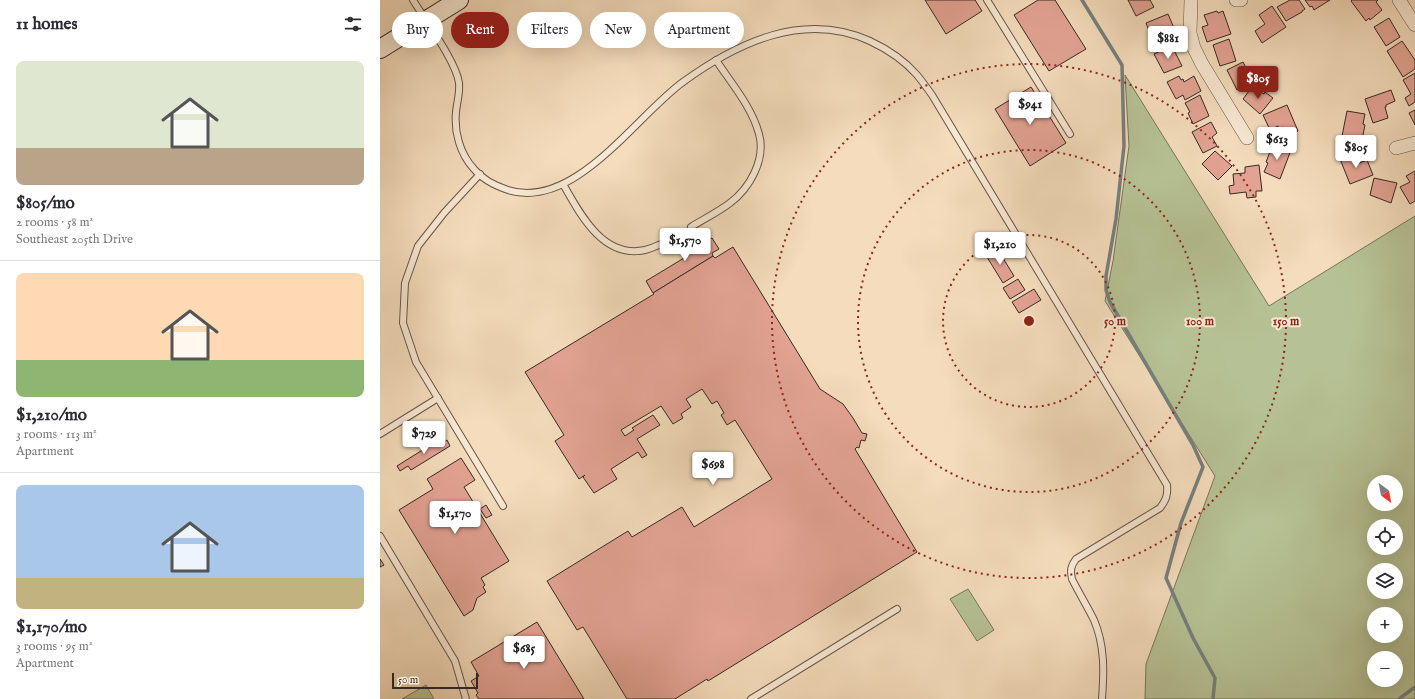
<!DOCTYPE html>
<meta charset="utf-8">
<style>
body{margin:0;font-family:"IM FELL English",serif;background:#f2f2f3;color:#2b2b33;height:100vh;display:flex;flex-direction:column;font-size:15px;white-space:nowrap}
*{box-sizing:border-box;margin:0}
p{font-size:13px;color:#7c7c81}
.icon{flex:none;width:22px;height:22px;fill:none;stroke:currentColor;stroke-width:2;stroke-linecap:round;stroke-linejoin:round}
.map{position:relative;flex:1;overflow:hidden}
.side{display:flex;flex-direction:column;background:#fff;width:380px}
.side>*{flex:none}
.hud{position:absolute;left:12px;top:12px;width:380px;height:36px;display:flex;gap:8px}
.needle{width:26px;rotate:148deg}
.controls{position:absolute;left:987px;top:475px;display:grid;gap:8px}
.controls a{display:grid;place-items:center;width:36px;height:36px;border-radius:50%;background:#fff;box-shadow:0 4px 16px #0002;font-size:20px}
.scale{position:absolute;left:12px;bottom:10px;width:86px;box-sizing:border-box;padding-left:4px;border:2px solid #372a22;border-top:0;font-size:11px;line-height:14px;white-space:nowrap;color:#372a22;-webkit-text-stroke:3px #f8e8d3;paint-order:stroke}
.price{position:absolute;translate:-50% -34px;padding:0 9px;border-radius:4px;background:#fff;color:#222;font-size:13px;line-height:26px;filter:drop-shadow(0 1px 2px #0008)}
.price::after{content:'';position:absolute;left:50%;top:24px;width:12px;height:9px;margin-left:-6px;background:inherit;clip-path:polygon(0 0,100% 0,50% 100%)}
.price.current{background:#8f2418;color:#fff}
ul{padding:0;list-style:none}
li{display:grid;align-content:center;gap:8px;height:212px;padding:0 16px}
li+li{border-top:1px solid #e1e1e2}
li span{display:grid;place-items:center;height:124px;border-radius:8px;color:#555}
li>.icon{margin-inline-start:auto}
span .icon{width:72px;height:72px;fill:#fffc;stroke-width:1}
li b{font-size:17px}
h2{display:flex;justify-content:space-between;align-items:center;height:48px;padding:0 16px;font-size:17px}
.tag{padding:0 14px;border-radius:18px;background:#fff;box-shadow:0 4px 16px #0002;font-size:14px;line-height:36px}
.tag.current{background:#8f2418;color:#fff}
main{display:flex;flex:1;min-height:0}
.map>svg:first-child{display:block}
</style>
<main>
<section class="side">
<h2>11 homes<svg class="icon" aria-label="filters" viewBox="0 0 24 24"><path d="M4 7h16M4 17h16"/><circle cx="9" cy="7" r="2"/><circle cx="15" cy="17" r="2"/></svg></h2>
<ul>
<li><span style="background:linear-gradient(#dfe7d0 70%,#b9a48a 0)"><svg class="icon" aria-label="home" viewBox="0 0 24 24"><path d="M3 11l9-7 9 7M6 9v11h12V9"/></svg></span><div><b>$805/mo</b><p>2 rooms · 58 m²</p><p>Southeast 205th Drive</p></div></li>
<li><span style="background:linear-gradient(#ffd9b3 70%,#8fb573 0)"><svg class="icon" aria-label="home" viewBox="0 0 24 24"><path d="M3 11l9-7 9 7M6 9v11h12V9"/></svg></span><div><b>$1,210/mo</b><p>3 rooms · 113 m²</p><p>Apartment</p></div></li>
<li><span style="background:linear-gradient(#a9c7e8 75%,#c2b280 0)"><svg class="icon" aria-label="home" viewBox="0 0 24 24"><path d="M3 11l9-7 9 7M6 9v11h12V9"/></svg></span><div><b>$1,170/mo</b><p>3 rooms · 95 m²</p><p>Apartment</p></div></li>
</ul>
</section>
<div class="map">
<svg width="1035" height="699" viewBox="0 0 1035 699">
<rect width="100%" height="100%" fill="#f4dcbc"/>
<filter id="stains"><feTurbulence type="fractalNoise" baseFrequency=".005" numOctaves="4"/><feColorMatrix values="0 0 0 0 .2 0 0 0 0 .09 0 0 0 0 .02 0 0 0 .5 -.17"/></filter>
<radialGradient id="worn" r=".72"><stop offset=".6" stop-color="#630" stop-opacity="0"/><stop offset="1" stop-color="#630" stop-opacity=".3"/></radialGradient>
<g fill="#b6c295" stroke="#76765c" fill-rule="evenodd">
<path d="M745,75l144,231 146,-90v483h-270l1,-35 69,-188 -110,-175 8,-40 16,-115zM994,482h22v22h-22zM994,526h22v22h-22zM994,570h22v22h-22zM994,614h22v22h-22zM994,658h22v22h-22z"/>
<polygon points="588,589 614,630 597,641 570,599"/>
<polygon points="46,685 54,699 22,699"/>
</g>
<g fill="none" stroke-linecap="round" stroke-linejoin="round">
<g stroke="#76807e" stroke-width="3.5">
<polyline points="702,0 742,65 744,146 736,219 726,276 726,290 730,302 813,445 823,467 801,523 786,578 813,638 835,678 833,699"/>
<polyline points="1019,699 1035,687"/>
</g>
</g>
<g fill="#e3a394" stroke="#372a22">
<polygon points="545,0 595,0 602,11 566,34"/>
<polygon points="658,0 675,0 706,49 669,71 634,15"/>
<polygon points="748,0 770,0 774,7 756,16"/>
<polygon points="910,0 919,0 925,9 922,11 922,12 906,21 897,7"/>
<polygon points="925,0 950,0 934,10 932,6 930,7"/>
<polygon points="972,0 998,0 996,2 1002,10 990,20 989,18 986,21 971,1"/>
<polygon points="892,6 906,27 882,43 875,31 885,24 879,15"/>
<polygon points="837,11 838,13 843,11 851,34 827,42 822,27 828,25 824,15"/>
<polygon points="788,14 794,28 785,32 786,33 783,34 787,44 776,49 766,23"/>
<polygon points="1009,18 1020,37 1006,46 994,27"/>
<polygon points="849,39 856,61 840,66 833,45"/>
<polygon points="1022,41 1035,60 1035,69 1023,77 1007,51"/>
<polygon points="792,46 802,66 784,73 774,54"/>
<polygon points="863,62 873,81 857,90 847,70"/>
<polygon points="1035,73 1035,102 1029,106 1025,98 1031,94 1023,80"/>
<polygon points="799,76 801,80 803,79 804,82 814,76 821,91 805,100 803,95 796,99 787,82"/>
<polygon points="651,87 686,143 650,166 615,109"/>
<polygon points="872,87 875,89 876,88 884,94 885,92 893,98 880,114 863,99"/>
<polygon points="1011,90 1015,101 1006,105 1006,107 1005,107 1008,118 993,123 985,99"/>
<polygon points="820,95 829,116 813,124 808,113 810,112 805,103"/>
<polygon points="907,105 918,131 907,136 903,127 899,129 898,126 890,130 883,115"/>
<polygon points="1035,110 1035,125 1029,113"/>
<polygon points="967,111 985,114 983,124 985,125 981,145 961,141"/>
<polygon points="831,122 837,133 832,137 837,146 823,153 812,132"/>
<polygon points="893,144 911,150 900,179 884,172 888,163 886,162"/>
<polygon points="835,151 852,166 838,180 822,164"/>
<polygon points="971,154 974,163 977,162 977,164 987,160 993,175 970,184 960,159"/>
<polygon points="879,165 882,191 876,191 876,197 867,198 866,192 850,194 849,186 854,185 853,174 865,173 865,167"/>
<polygon points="1035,171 1035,201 1030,204 1020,187 1030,182 1026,176"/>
<polygon points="994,178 1017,183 1011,203 990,195"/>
<polygon points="322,234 326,241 332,238 339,249 332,253 333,256 273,293 266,281 309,255 303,245"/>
<polygon points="353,247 440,389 463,404 473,418 482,433 487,434 485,441 481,440 479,448 477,447 475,449 537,552 328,681 327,679 295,699 247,699 203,627 197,630 167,581 248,531 252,537 302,507 314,527 392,479 355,420 347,425 341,415 344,413 337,401 332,404 322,389 306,399 311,407 301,414 303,418 293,424 281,406 241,430 245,436 254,430 252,428 273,415 280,425 257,439 267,455 262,458 258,452 231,469 237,479 214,493 203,477 205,475 199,479 175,441 184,435 145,372 274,294 273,293 333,256 335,258"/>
<polygon points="618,250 634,276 623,283 607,257"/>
<polygon points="638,279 645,290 630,299 623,288"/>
<polygon points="654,289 661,300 639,313 632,302"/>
<polygon points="60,439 62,443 67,440 70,446 31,470 28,466 20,471 17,466"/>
<polygon points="81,458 95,480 84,487 129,561 101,578 105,585 103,587 106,592 97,598 93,610 84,616 19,510 53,489 47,479"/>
<polygon points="106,505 112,515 106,518 100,509"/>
<polygon points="0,559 4,565 0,567"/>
<polygon points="157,622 204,699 99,699 96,695 98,693 91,681 99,676 91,662"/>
</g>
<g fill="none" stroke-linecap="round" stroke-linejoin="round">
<g stroke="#665648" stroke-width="8">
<g id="service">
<path d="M33,0c12,20 43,61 46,83 1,10 -2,19 -3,29 -2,20 4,42 18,57 8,10 22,17 34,21 66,21 128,-74 175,-108 55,-40 121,-71 187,-41 17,8 34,19 47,34 5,6 10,13 15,20l235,390c1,10 -1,15 -7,23l-84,51c-5,7 -6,11 -4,20 7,14 15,27 22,41 11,26 10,52 8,79"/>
<polyline points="607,0 690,134"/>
<polyline points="100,174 64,213 38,246 25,283 23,323 36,362 123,506"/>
<path d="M183,184c17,30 40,75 82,66 13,-3 24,-10 36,-17"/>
<path d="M311,227c13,-8 27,-15 39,-24 20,-15 36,-44 29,-69 -7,-27 -28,-51 -43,-74"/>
<polyline points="0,434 58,398"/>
<polyline points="0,536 75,661 86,699"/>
<polyline points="371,699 517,609"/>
</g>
</g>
<g stroke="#665648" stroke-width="14">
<g id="minor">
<polyline points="811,0 810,33 814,48 822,64 867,138"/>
<polyline points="856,0 861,0"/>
<polyline points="1019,0 1035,25"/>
<polyline points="1016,148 1035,143"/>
</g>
</g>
<g stroke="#372a22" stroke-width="20">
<polyline id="secondary" points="0,49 79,0"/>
</g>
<use href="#service" stroke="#f8e8d3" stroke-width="6"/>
<use href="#minor" stroke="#f8e8d3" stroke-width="13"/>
<use href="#secondary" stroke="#f8e8d3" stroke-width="18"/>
</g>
<g fill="none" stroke="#8f2418" stroke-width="2" stroke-dasharray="2 4">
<circle cx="649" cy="321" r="86"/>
<circle cx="649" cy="321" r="171"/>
<circle cx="649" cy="321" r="257"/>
</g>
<circle cx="649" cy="321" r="6" fill="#8f2418" stroke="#f8e8d3" stroke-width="2"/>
<g font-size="12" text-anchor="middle" font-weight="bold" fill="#8f2418" stroke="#f8e8d3" stroke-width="4" stroke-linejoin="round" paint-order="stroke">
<text x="735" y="325">50 m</text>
<text x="820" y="325">100 m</text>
<text x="906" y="325">150 m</text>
</g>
<rect width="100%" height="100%" filter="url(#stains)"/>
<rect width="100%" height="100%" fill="url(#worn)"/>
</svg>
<div class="controls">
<a><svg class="needle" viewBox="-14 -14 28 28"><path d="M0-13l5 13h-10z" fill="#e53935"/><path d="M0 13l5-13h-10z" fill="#7c7c81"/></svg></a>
<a><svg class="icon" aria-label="locate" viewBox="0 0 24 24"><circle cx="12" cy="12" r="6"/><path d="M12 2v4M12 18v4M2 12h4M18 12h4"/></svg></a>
<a><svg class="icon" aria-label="layers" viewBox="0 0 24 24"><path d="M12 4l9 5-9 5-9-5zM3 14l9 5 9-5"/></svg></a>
<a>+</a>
<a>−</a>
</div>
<div class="scale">50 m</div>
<b class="price" style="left:788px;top:60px">$881</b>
<b class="price current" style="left:878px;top:100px">$805</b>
<b class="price" style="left:650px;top:126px">$941</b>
<b class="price" style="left:897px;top:161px">$613</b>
<b class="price" style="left:976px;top:169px">$805</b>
<b class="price" style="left:305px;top:262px">$1,570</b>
<b class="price" style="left:620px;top:266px">$1,210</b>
<b class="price" style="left:44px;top:455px">$729</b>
<b class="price" style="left:333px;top:486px">$698</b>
<b class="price" style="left:75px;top:535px">$1,170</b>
<b class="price" style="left:144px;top:670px">$685</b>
<div class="hud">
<a class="tag">Buy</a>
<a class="tag current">Rent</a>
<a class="tag">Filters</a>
<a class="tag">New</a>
<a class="tag">Apartment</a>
</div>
</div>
</main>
